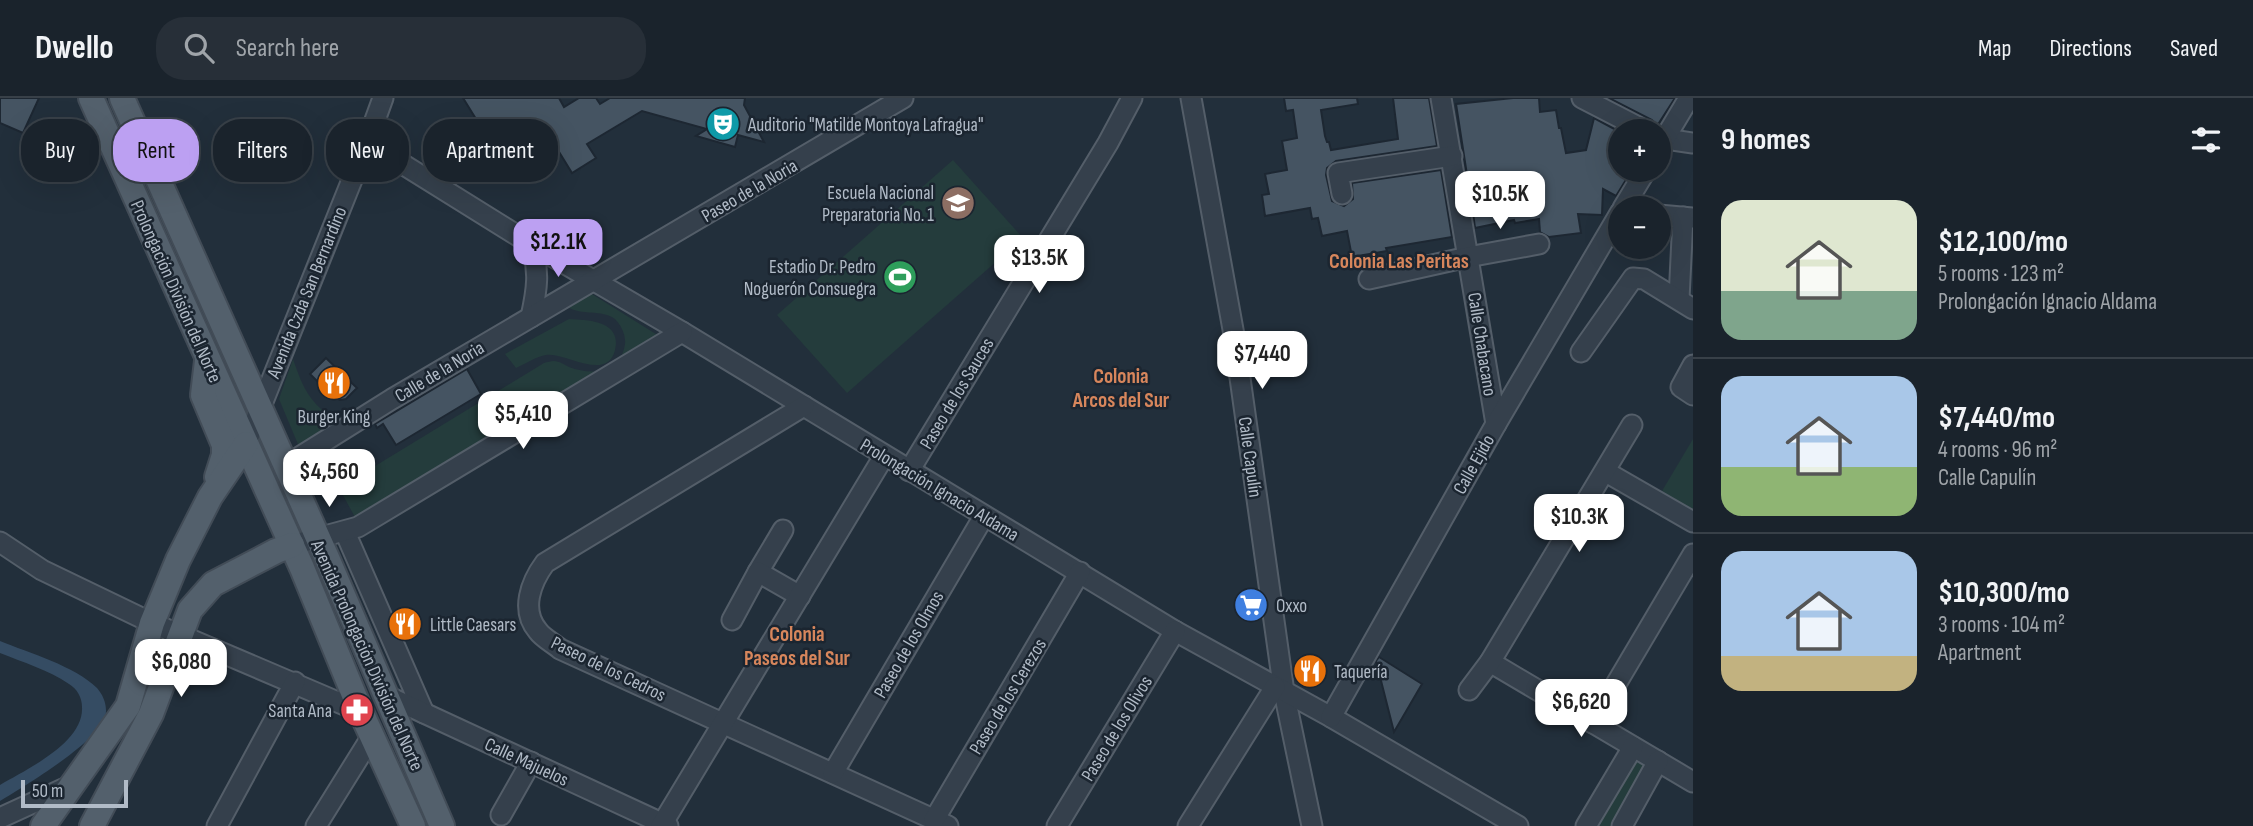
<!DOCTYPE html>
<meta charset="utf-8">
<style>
body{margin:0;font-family:"Sofia Sans Condensed",sans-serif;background:#272f38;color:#f1f3f6;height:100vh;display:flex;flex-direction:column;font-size:26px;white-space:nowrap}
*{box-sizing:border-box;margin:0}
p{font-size:23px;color:#9fa4a9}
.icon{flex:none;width:38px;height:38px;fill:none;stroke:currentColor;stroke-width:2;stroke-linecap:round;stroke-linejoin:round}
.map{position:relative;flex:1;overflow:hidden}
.drawer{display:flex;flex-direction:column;background:#1a232c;width:560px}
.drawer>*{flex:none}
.top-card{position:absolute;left:21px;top:21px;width:665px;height:63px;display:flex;gap:14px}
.buttons{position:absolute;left:1608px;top:21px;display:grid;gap:14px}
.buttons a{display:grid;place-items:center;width:63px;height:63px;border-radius:50%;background:#1a232c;box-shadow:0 7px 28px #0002,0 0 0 2px #384048;font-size:35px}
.scale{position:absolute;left:21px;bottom:18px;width:107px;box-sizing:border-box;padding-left:7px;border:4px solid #b1bbc7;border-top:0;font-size:19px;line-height:24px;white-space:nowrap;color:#b1bbc7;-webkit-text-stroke:5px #1b2530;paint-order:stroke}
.price{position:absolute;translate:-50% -60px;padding:0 16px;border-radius:14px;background:#fff;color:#222;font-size:23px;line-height:46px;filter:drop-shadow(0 2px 4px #0008)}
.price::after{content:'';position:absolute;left:50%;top:42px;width:21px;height:16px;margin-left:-10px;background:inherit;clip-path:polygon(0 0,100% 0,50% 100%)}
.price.active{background:#bca0f2;color:#111}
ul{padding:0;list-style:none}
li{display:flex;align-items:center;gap:21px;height:175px;padding:0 28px}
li+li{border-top:2px solid #384048}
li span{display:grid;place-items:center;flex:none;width:196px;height:140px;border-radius:21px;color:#555}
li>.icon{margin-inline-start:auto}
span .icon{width:84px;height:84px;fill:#fffc;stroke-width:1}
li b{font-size:30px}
h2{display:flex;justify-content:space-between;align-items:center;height:84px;padding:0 28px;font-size:30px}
.pill{padding:0 24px;border-radius:28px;background:#1a232c;box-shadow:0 7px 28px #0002,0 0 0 2px #384048;font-size:24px;line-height:63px}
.pill.active{background:#bca0f2;color:#111}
header{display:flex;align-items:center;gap:42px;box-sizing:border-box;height:98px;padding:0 35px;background:#1a232c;border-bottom:2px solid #384048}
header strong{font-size:33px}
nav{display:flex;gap:38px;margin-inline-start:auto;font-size:24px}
.search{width:490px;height:63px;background:#272f38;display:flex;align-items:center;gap:18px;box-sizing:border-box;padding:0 24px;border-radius:28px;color:#9fa4a9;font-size:26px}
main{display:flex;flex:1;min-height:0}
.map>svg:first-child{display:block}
</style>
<header>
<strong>Dwello</strong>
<div class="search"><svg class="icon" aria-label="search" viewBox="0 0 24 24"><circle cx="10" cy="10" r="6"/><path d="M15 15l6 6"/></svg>Search here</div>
<nav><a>Map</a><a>Directions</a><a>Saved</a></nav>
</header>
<main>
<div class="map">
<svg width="1693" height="728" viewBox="0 0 1693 728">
<rect width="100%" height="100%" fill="#222f3b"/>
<g fill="#243c3c">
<polygon points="953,62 1023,140 847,295 777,217"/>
<path d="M587,193l80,50 -311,178 -17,-31 205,-125c3,-1 7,-2 10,-2 5,0 11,4 15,6 24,9 52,6 56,-23 1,-9 -4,-19 -10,-25 -13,-10 -34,-3 -47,-12z"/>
<path d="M569,221c20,1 53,2 46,31 -8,33 -51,1 -69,5 -9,1 -21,9 -30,13l-11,-14z"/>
<path d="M293,261c5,14 9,27 18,39 7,10 13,11 18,23l-13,19 -16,9 -21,-50z"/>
<polygon points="1693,341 1693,412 1662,393"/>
<polygon points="1638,659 1645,664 1644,670 1612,728 1594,728"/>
</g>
<path fill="#354c63" d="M0,543c29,12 75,25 97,47 7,8 11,19 8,30 -9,25 -80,68 -105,83v-16c27,-16 84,-42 82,-78 0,-10 -5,-18 -13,-23 -20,-14 -47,-22 -69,-31z"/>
<g fill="#455462" stroke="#1d2732" stroke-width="2">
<polygon points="0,0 39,0 23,35 0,25"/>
<polygon points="463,0 559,0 564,9 579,0 596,0 600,6 610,0 745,0 744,7 764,44 738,37 735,49 696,38 707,31 642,13 587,46 596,60 572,75 553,44 507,71"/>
<polygon points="1284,0 1357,0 1358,6 1321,12 1325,38 1327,44 1329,44 1331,52 1398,41 1393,0 1429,0 1437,48 1336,63 1327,70 1326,77 1332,103 1344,108 1353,101 1352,85 1441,72 1452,139 1386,150 1387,153 1352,159 1347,133 1322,138 1318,120 1312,121 1310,110 1265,118 1262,97 1269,96 1265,76 1287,72 1282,43 1297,40 1293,12 1286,13"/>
<polygon points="1513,0 1539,0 1540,14 1556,12 1559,30 1561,30 1566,55 1586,52 1594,20 1620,34 1620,72 1632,72 1616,98 1603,91 1602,117 1578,116 1581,135 1549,139 1540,134 1539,121 1515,125 1514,122 1475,130 1473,115 1476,114 1472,89 1469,90 1456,6"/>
<polygon points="1609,0 1675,0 1657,28 1652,22"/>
<polygon points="326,260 357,290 346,301 340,302 333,299 310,276"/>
<polygon points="467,271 481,296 396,347 383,326 377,330 375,326"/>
<polygon points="1379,559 1422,586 1394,634 1376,563"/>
</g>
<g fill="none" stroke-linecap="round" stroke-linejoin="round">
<g stroke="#545e69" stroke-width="23">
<g id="minor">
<polyline points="1191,0 1234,237 1284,594 1312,728"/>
<polyline points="1441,0 1496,326"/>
<polyline points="1582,0 1646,33"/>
<polyline points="1659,40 1693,45"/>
<polyline points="366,47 404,67 531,146 682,234 1175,533 1331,619 1518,728"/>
<polyline points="1659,50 1689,0"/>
<polyline points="1342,96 1338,75 1452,58"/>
<polyline points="1623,110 1646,72"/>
<polyline points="1659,117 1693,120"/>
<polyline points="1369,181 1468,159 1539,146"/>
<polyline points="1679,201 1683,119"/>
<path d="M531,219c6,-27 9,-47 0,-73"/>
<polyline points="1581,254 1633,180 1644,181 1693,211"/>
<polyline points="1693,267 1681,289 1693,297"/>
<path d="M804,308l-259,157c-14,19 -25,47 -7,68 5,7 15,12 22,18l388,177"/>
<polyline points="246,346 366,47 383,0"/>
<polyline points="285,368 392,301 903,0"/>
<polyline points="909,373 1108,45 1132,0"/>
<polyline points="1606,374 1693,424"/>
<polyline points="345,434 424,615"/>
<polyline points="0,444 42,472 152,525 361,614"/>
<polyline points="292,447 358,429 682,234"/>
<polyline points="758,474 783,432"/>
<polyline points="732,522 758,474 800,498"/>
<polyline points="1490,564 1693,684"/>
<polyline points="1469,592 1490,564 1632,327"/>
<polyline points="385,597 668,728"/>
<polyline points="1331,619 1496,326 1620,115"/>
<polyline points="1593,625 1693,456"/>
<polyline points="833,675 984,418"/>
<polyline points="501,717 531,664"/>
<polyline points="0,720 74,686"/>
<polyline points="934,722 1080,474"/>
<polyline points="217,728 295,584"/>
<polyline points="316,728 372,638"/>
<polyline points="661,728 884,358"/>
<polyline points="1057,728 1175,533"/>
<polyline points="1188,728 1275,589"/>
<polyline points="1586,728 1633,649"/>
<polyline points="1622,728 1658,663"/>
</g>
</g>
<g stroke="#424c57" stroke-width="28">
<g id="major">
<polyline points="91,0 302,470 361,614 413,728"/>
<polyline points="122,0 327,460 442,728"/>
<polyline points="207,263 203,297 224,347 224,357 217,379"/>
<polyline points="43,728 128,608 152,525 178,462 210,399 246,346"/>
<polyline points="92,728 151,616 190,512 213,486 276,453 292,447"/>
</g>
</g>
<use href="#minor" stroke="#35404c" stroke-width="19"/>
<use href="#major" stroke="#53606c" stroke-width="24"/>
</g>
<defs>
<g id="theatre-disc" transform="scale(1.75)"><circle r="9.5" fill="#0f9aa8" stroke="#1b2530"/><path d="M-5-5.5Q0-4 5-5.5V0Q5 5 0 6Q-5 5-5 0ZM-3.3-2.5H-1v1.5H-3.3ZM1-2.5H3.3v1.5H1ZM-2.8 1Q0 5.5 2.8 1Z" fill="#fff"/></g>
<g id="school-disc" transform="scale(1.75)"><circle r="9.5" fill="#8d6e63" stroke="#1b2530"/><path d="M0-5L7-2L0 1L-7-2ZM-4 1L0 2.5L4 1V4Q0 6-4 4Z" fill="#fff"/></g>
<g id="stadium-disc" transform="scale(1.75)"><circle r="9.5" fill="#2e9e5b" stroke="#1b2530"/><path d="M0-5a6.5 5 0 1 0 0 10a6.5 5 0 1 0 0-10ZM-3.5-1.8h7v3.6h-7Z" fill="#fff"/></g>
<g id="restaurant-disc" transform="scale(1.75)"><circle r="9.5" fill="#e8710a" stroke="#1b2530"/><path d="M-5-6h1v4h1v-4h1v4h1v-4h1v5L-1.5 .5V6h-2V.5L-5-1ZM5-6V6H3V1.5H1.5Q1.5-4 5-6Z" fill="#fff"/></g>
<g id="supermarket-disc" transform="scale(1.75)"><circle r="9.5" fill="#3f7fe0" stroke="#1b2530"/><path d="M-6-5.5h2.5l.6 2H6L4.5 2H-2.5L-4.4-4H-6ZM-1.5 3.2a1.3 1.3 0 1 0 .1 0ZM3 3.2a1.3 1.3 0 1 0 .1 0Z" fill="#fff"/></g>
<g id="pharmacy-disc" transform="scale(1.75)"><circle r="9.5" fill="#e0444e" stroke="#1b2530"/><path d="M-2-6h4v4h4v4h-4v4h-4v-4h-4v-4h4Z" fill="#fff"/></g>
</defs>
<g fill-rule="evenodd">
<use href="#theatre-disc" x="723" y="26"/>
<use href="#school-disc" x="958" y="105"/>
<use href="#stadium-disc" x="900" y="179"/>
<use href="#restaurant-disc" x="334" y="285"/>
<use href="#supermarket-disc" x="1251" y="507"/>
<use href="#restaurant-disc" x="405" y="526"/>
<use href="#restaurant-disc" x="1310" y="573"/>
<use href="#pharmacy-disc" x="357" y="612"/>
</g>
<g text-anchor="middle" stroke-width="5" stroke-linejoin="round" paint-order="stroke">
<g font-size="19" fill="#b1bbc7" stroke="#1b2530" text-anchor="start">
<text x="748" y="33">Auditorio "Matilde Montoya Lafragua"</text>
<text x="934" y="101" text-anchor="end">Escuela Nacional<tspan x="934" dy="22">Preparatoria No. 1</tspan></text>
<text x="876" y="175" text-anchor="end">Estadio Dr. Pedro<tspan x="876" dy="22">Noguerón Consuegra</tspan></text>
<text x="334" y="325" text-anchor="middle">Burger King</text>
<text x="1276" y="514">Oxxo</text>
<text x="430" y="533">Little Caesars</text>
<text x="1334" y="580">Taquería</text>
<text x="332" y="619" text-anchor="end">Santa Ana</text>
</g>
<g font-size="19" fill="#b1bbc7" stroke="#1b2530">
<text transform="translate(749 92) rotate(-30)" y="7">Paseo de la Noria</text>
<text transform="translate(177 193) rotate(66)" y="7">Prolongación División del Norte</text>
<text transform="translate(306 194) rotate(-68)" y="7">Avenida Czda San Bernardino</text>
<text transform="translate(1483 246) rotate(81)" y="7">Calle Chabacano</text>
<text transform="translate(439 273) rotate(-31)" y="7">Calle de la Noria</text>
<text transform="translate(956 295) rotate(-59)" y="7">Paseo de los Sauces</text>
<text transform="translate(1251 359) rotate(82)" y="7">Calle Capulín</text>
<text transform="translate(1473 366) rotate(-61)" y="7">Calle Ejido</text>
<text transform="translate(940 391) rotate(31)" y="7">Prolongación Ignacio Aldama</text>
<text transform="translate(908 546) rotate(-60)" y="7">Paseo de los Olmos</text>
<text transform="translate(368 557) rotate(66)" y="7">Avenida Prolongación División del Norte</text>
<text transform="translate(609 570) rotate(26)" y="7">Paseo de los Cedros</text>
<text transform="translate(1007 598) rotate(-59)" y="7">Paseo de los Cerezos</text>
<text transform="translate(1116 630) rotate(-59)" y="7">Paseo de los Olivos</text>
<text transform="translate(527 663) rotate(25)" y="7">Calle Majuelos</text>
</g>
<g font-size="21" font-weight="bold" fill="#d7865c" stroke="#1b2530">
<text x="1399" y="170">Colonia Las Peritas</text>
<text x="1121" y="285">Colonia<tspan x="1121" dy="24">Arcos del Sur</tspan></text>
<text x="797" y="543">Colonia<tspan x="797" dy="24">Paseos del Sur</tspan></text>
</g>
</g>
</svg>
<div class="buttons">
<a>+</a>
<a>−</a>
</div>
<div class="scale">50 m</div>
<b class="price" style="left:1500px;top:133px">$10.5K</b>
<b class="price active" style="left:558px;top:181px">$12.1K</b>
<b class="price" style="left:1039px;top:197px">$13.5K</b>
<b class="price" style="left:1262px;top:293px">$7,440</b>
<b class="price" style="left:523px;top:353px">$5,410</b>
<b class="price" style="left:329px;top:411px">$4,560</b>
<b class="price" style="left:1579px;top:456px">$10.3K</b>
<b class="price" style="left:181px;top:601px">$6,080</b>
<b class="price" style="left:1581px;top:641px">$6,620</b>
<div class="top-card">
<a class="pill">Buy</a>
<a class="pill active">Rent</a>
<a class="pill">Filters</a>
<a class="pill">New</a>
<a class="pill">Apartment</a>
</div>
</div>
<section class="drawer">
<h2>9 homes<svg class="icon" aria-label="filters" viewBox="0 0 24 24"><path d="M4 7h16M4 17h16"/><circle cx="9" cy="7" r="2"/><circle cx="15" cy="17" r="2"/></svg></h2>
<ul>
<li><span style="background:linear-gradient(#dfe7d0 65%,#7fa58c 0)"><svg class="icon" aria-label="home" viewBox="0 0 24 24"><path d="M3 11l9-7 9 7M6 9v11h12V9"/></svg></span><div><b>$12,100/mo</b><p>5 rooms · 123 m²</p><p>Prolongación Ignacio Aldama</p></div></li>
<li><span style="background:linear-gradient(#a9c7e8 65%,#8fb573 0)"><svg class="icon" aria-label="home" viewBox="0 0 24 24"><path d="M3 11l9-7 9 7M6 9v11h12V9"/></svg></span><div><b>$7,440/mo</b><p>4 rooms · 96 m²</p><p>Calle Capulín</p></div></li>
<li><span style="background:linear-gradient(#a9c7e8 75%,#c2b280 0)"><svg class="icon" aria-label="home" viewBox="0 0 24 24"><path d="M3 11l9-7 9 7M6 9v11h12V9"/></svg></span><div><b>$10,300/mo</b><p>3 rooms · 104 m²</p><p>Apartment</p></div></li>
</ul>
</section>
</main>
